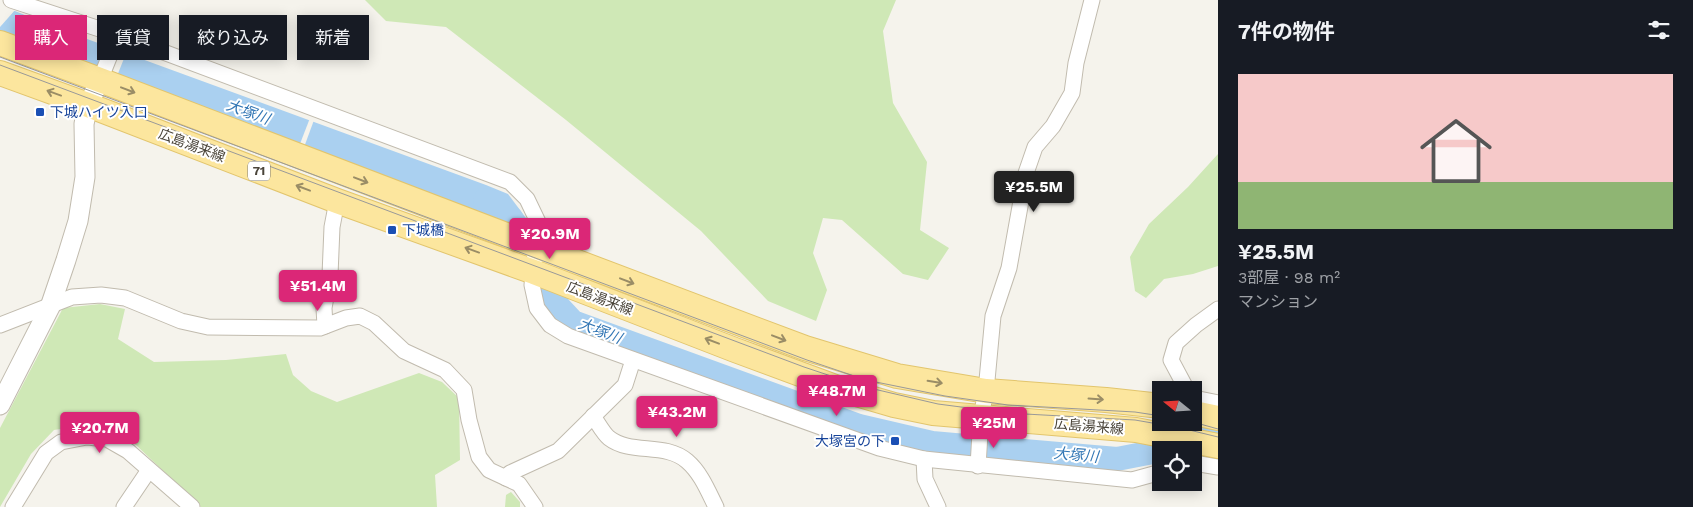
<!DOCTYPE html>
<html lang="ja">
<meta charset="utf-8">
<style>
body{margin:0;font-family:"Work Sans","Noto Sans JP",sans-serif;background:#242831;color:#f1f3f6;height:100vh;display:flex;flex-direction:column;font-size:19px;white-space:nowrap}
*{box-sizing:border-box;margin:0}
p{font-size:16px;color:#9ea1a6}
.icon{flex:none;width:28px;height:28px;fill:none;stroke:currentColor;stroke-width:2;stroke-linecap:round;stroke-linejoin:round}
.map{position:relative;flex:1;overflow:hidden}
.sheet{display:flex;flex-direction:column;background:#171b24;width:475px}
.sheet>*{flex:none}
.hud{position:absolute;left:15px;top:15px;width:475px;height:45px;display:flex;gap:10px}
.needle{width:32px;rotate:288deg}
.buttons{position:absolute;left:1152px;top:381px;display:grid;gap:10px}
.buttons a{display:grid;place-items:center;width:50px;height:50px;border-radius:0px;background:#171b24;box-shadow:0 2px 12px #0003;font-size:25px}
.price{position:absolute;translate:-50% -42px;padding:0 11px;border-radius:5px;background:#db2777;color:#fff;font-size:16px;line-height:32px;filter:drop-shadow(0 1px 2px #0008)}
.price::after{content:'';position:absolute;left:50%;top:30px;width:15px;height:11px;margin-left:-8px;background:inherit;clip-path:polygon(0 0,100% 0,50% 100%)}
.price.current{background:#222;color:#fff}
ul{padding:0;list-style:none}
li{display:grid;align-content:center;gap:10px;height:265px;padding:0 20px}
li+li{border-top:1px solid #363941}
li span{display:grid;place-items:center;height:155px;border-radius:0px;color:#555}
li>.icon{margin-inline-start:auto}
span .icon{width:90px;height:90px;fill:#fffc;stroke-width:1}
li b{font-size:21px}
h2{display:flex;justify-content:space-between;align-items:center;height:60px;padding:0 20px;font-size:21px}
.chip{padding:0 18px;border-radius:0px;background:#171b24;box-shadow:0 2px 12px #0003;font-size:18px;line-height:45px}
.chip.current{background:#db2777;color:#fff}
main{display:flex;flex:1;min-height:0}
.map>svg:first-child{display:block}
</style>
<main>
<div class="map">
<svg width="1218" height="507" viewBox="0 0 1218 507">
<rect width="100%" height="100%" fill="#f5f3ec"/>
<g fill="#cfe8b6">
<polygon points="365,0 896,0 883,31 893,103 927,162 920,230 949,248 928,280 903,274 842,220 823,218 813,253 827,290 816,321 768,301 701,231 566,120 446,27 386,21"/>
<polygon points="1218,154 1218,266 1193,274 1164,279 1146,298 1135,291 1130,257 1149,224 1188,187"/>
<polygon points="100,304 125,309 118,339 154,362 226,360 286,354 293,375 311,391 337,402 419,373 442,382 459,398 460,460 435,475 437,507 201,507 136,445 110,432 81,426 54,430 31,454 0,507 0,428 63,308"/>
<polygon points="511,492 520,502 520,507 505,507 506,495"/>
</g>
<polygon fill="#aad0f0" points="0,5 57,28 486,185 508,194 526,218 490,218 207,111 0,31"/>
<g fill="#f5f3ec">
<polygon points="0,3 16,9 0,27"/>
<polygon points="104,43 132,53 125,56 117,76 99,68 106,50"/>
<polygon points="310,118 314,120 303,150 298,149"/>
</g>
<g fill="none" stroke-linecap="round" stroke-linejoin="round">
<polyline stroke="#aad0f0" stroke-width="24" points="485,200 498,205 511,218 559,307 573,322 859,426 932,443 1117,459 1153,452 1218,431"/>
<g stroke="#c1bbae" stroke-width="17">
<g id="minor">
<polyline points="11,0 118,35 510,182 527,199 538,222 532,285 537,308 550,325 568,336 879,448 924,459 1132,480 1161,472"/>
<polyline points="100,80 118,35"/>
<polyline points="0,325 72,297 101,295 125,298 181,321 208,327 320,328 346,318 360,316 374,323 404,351 445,370 464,390 469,420 479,457 489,470 519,484 535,507"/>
<polyline points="325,326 324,308 330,275 332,227 337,201"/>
<polyline points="1187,390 1171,360 1176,343 1196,325 1218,309"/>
<polyline points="1194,398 1218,403"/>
<path d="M593,416c5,7 10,17 16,22 22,17 56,4 78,23 14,12 21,30 29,46"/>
<polyline points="924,459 925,479 938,507"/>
<polyline points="1194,463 1218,467"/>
<polyline points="978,466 981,417 986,391 993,316 1009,268 1026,173 1035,147 1053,126 1072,93 1076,63 1092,0"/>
<polyline points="506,478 510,473 558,451 625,385 633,360"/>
<polyline points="13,507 46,453 61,442 87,437 107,439 128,451 192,507"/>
<polyline points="124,507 149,470"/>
</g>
</g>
<g stroke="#c1bbae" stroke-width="21">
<polyline id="tertiary" points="0,405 50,307 66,260 78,221 85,177 84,124 88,105 100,80"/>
</g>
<g stroke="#e2c56d" stroke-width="26">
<g id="primary">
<polyline points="0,43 100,80 548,251 805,348 897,376 986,391 1106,400 1161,406"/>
<polyline points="0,73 88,105 337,201 534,272 735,350 846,391 894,405 933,413 1136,430 1218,446"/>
<polyline points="1194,413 1218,418"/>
</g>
</g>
<use href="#minor" stroke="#fff" stroke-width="15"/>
<use href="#tertiary" stroke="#fff" stroke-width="19"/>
<use href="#primary" stroke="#fce69e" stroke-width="24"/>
<g stroke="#999" stroke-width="1">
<polyline points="0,57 807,360 866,380 945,396 1008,405 1135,412 1161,416"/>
<polyline points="0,65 804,367 861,386 938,404 1007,413 1135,420 1181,428 1218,437"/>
<polyline points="1193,422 1218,429"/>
</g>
</g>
<defs><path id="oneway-shaft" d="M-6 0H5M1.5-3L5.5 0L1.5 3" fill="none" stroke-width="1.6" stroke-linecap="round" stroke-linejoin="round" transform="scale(1.25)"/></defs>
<g stroke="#9a8d66">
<use href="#oneway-shaft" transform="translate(128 90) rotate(21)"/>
<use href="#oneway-shaft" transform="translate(54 93) rotate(-160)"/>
<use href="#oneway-shaft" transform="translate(361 180) rotate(21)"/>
<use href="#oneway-shaft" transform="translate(303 188) rotate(-159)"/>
<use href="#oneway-shaft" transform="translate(472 250) rotate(-160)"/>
<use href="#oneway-shaft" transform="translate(627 281) rotate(21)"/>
<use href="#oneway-shaft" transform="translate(779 338) rotate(21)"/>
<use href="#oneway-shaft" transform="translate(712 341) rotate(-159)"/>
<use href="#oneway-shaft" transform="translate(935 382) rotate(9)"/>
<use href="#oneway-shaft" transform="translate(1096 399) rotate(4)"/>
</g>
<g fill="#1a4fb4" stroke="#fff" stroke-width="2">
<rect x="35" y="107" width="10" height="10" rx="2.5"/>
<rect x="387" y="225" width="10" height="10" rx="2.5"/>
<rect x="890" y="436" width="10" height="10" rx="2.5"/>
</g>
<g text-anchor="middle" stroke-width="4" stroke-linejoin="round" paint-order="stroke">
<rect fill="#fff" stroke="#807c74" stroke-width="1" x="248" y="161.5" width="22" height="19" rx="4"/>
<g font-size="12" font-weight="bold" fill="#4a4439">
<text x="259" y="175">71</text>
</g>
<g font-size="14" fill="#164399" stroke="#fff" text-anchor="start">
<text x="50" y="117">下城ハイツ入口</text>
<text x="402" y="235">下城橋</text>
<text x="885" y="446" text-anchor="end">大塚宮の下</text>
</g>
<g font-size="14" fill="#4a4439" stroke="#fff">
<text transform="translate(192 145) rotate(21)" y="5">広島湯来線</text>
<text transform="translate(600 298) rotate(21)" y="5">広島湯来線</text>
<text transform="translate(1089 426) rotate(5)" y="5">広島湯来線</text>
</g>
<g font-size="15" font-style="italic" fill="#3377b5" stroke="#fff">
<text transform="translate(248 112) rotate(20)" y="5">大塚川</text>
<text transform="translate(600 331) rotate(21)" y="5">大塚川</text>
<text transform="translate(1076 455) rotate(5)" y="5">大塚川</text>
</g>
</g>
</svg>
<div class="buttons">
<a><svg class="needle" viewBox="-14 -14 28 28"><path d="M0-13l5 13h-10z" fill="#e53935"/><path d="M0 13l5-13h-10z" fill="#9ea1a6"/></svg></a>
<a><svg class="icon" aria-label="locate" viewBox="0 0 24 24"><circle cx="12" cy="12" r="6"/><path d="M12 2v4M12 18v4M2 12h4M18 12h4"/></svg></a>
</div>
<b class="price current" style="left:1034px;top:213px">¥25.5M</b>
<b class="price" style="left:550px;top:260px">¥20.9M</b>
<b class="price" style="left:318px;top:312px">¥51.4M</b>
<b class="price" style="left:837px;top:417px">¥48.7M</b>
<b class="price" style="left:677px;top:438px">¥43.2M</b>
<b class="price" style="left:994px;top:449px">¥25M</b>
<b class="price" style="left:100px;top:454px">¥20.7M</b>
<div class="hud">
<a class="chip current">購入</a>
<a class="chip">賃貸</a>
<a class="chip">絞り込み</a>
<a class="chip">新着</a>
</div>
</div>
<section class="sheet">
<h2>7件の物件<svg class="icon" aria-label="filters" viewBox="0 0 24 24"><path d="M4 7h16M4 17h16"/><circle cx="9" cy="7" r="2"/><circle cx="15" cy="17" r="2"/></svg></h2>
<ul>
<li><span style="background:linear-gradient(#f6c9c9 70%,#8fb573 0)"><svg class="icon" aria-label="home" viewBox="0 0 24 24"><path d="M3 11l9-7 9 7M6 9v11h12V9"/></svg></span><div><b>¥25.5M</b><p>3部屋 · 98 m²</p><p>マンション</p></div></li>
</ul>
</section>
</main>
